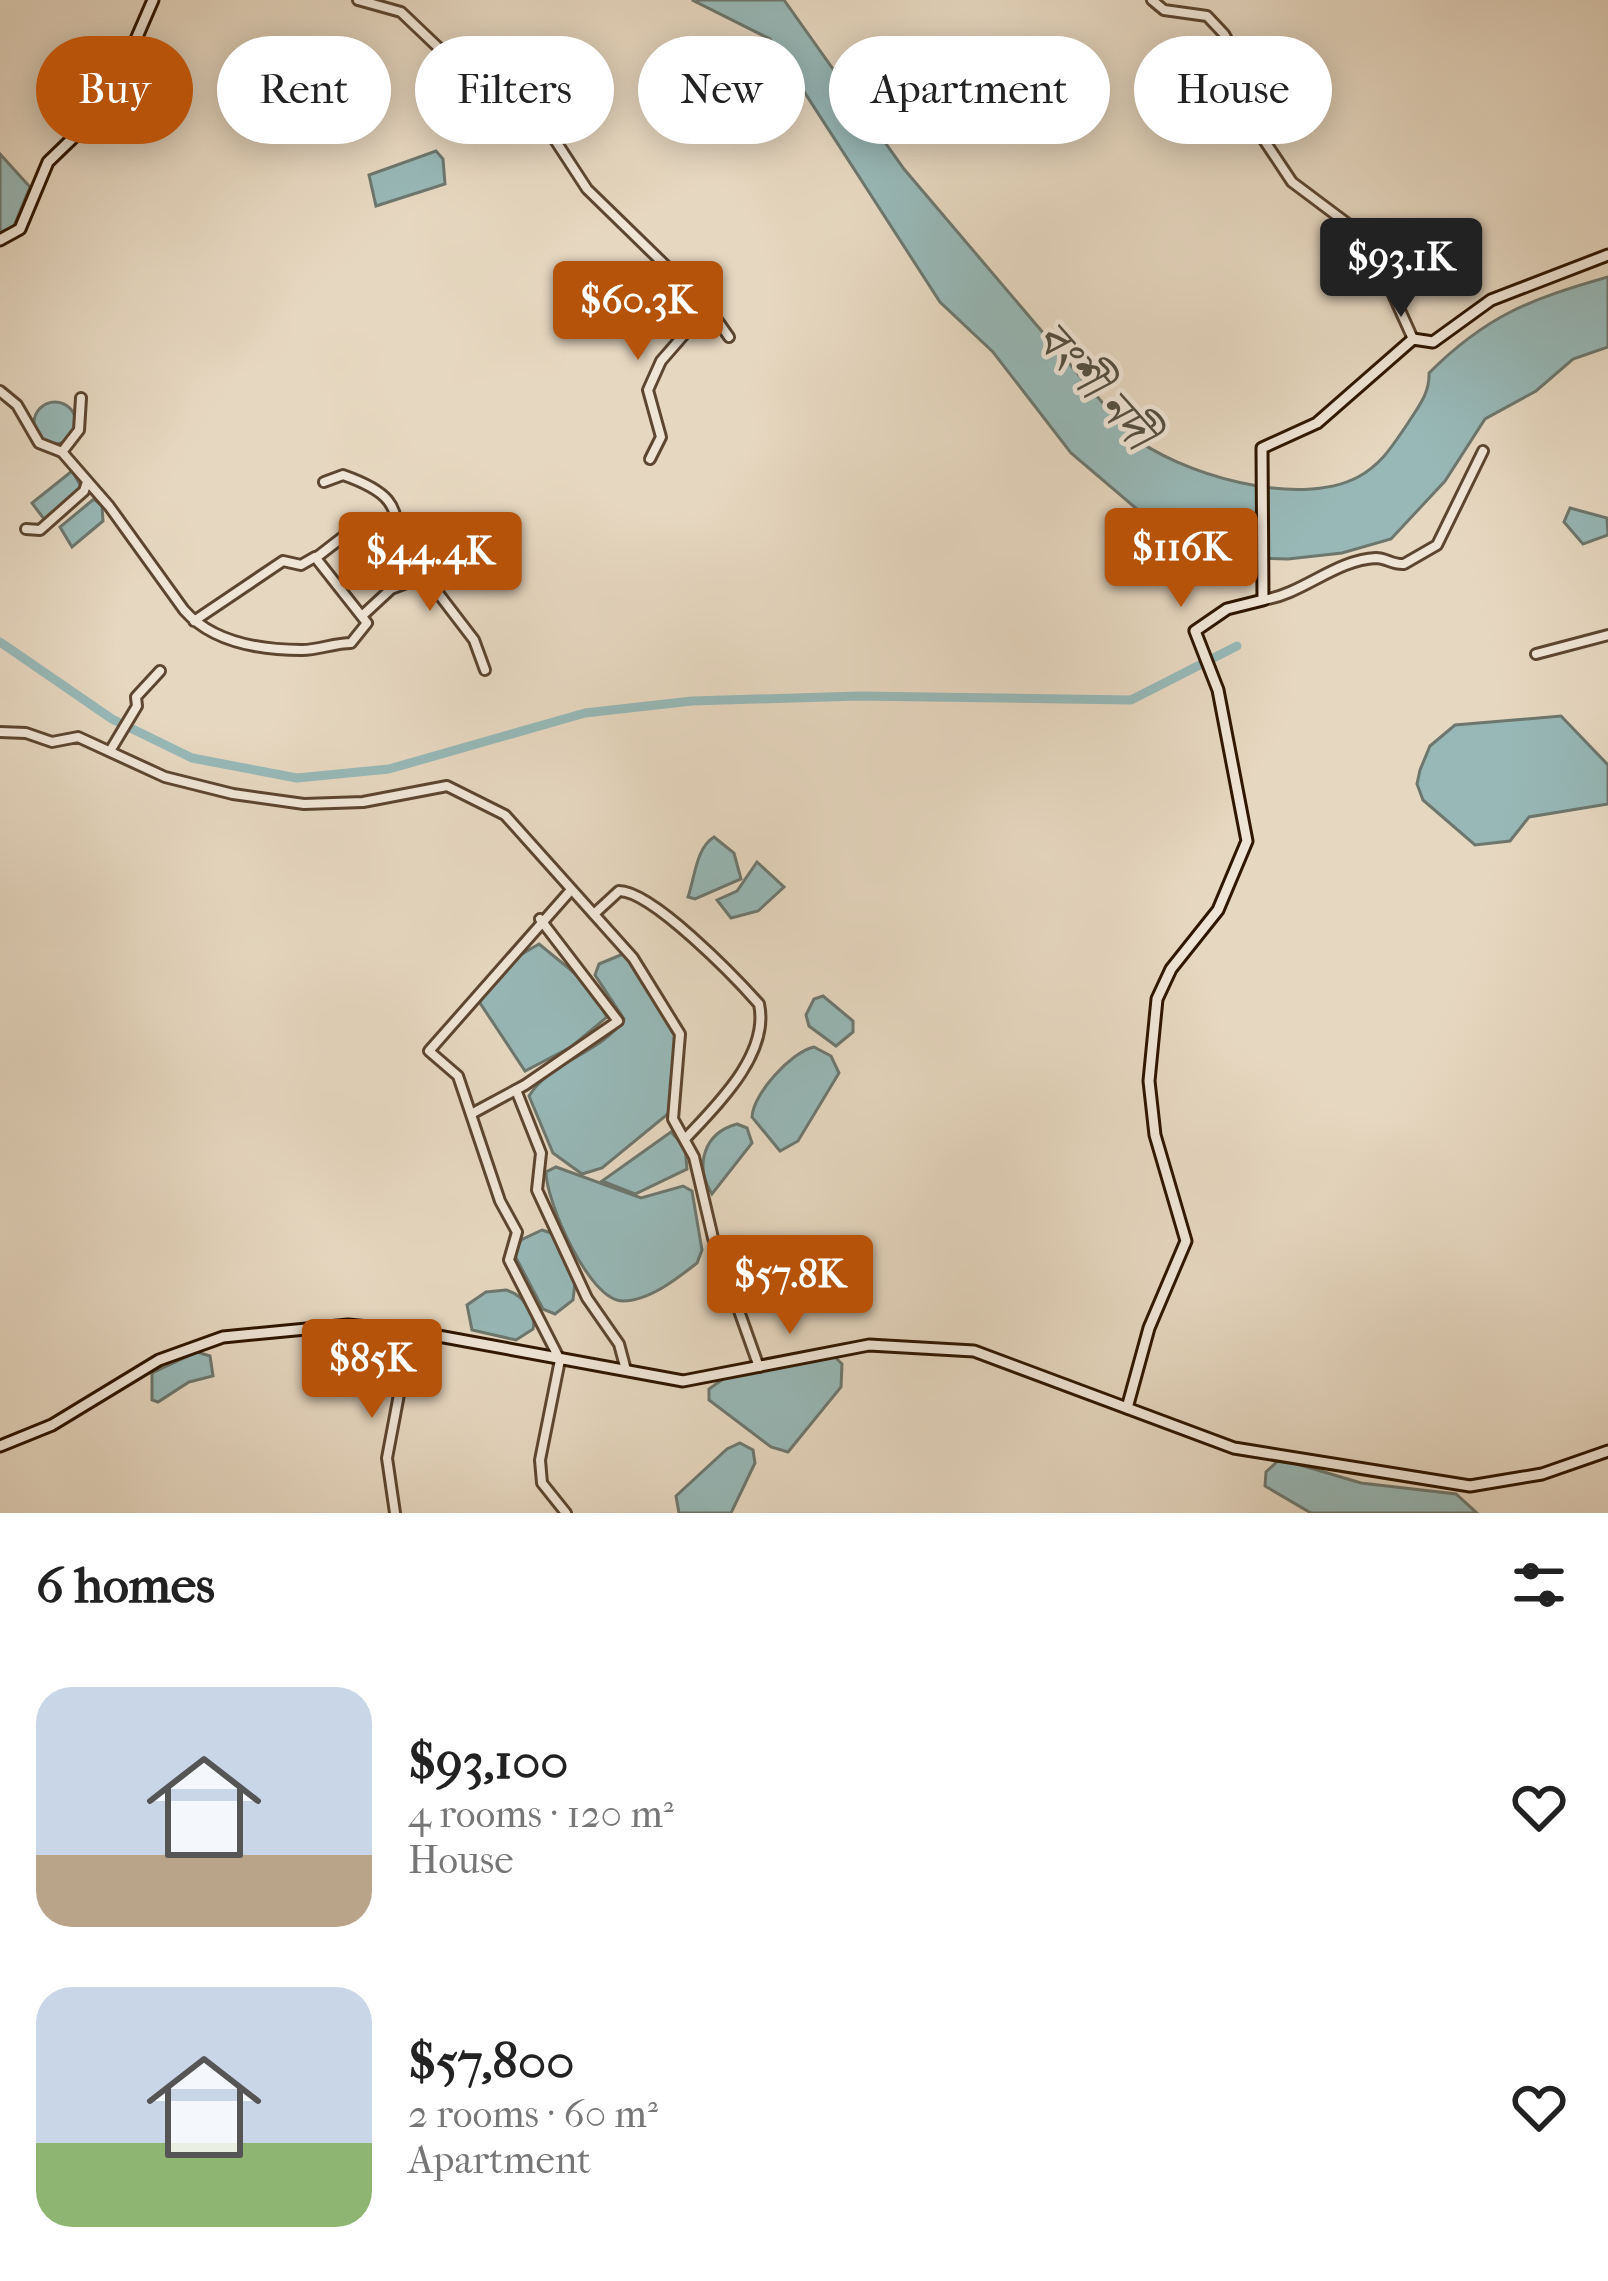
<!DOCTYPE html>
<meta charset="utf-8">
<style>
body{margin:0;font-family:"IM FELL French Canon","Noto Serif Bengali",serif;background:#f6f6f6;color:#222;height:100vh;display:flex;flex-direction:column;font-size:45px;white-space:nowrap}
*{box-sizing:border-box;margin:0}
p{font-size:39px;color:#767676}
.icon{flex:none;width:66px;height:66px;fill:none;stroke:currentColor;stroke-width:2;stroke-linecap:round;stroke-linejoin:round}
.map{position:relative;height:1513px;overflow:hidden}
.sheet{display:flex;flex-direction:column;background:#fff;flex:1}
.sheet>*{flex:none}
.top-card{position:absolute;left:36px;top:36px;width:1536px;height:108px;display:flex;gap:24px}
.price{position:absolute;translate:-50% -102px;padding:0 27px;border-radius:12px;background:#b45309;color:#fff;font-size:39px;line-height:78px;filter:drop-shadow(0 3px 6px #0008)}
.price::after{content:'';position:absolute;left:50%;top:72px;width:36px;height:27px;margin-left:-18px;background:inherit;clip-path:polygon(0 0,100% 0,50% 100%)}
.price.active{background:#222;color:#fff}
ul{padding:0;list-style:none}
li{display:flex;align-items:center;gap:36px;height:300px;padding:0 36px}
li span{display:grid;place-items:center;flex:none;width:336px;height:240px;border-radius:36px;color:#555}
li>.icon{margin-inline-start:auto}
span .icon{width:144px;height:144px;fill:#fffc;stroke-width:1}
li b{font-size:51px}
h2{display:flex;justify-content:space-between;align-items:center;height:144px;padding:0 36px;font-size:51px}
.pill{padding:0 42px;border-radius:54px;background:#fff;box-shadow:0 6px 30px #0003;font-size:42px;line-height:108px}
.pill.active{background:#b45309;color:#fff}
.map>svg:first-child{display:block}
</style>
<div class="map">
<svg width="1608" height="1513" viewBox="0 0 1608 1513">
<rect width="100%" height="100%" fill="#e6d7c0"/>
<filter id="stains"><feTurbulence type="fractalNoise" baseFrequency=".00167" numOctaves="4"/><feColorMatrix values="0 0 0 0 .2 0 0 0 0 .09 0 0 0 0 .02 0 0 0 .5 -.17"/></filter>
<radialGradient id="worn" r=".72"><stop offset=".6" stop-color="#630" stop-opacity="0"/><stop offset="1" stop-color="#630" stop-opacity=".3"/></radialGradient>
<g fill="#97b8b7" stroke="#6d776e" stroke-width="3">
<path d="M692,0h92l120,169 225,265c50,40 169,75 229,43 24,-13 35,-32 50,-54 10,-16 22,-30 21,-50 58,-58 102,-74 179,-96v70l-35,12 -37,32 -51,28 -40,62 -54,58 -49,14 -54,6 -40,-1 -45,-11 -45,-20 -87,-74 -78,-101 -53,-50 -170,-263z"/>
<polygon points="436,151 443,159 445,184 376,206 369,175"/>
<polygon points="0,154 30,187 13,228 0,232"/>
<circle cx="55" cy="423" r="21"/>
<polygon points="72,471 82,488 44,519 32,503"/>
<polygon points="94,499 102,506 103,521 72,547 60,527"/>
<polygon points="1570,508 1607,518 1608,535 1583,544 1564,522"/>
<polygon points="1561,716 1608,765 1608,804 1529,817 1510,841 1475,845 1423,800 1417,784 1420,770 1430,746 1455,725"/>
<path d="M714,837l20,16 7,26 -46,20 -7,-2c7,-20 8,-49 26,-60z"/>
<polygon points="757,862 784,887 758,911 731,918 717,900 737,891"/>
<polygon points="539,944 588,984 607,1017 571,1047 525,1071 478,1000 512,960"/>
<path d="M623,954l12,8 41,74 -7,77 -67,55 -20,6 -29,-21 -24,-57c23,-37 72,-42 95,-77l-29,-44 4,-11z"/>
<polygon points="823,996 853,1021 853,1032 836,1046 809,1026 806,1015 814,999"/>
<path d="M814,1047l17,9 8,17 -41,68 -18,10 -28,-34c1,-23 39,-65 62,-70z"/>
<path d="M737,1124l10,4 5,15 -40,51c-18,-29 -8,-61 25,-70z"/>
<polygon points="671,1132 685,1147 687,1169 635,1194 602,1181"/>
<path d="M556,1167l85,31 42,-12 9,5 10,59 -5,13c-19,15 -48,38 -74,38 -34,0 -77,-100 -77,-129z"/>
<polygon points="542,1230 557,1235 575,1283 573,1300 555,1314 543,1309 514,1254 521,1240"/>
<path d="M506,1290c16,5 31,22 27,39l-17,11 -44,-10 -5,-25 19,-13z"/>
<polygon points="197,1352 210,1356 213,1376 189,1382 158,1402 152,1400 152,1373"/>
<polygon points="834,1356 842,1364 841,1387 788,1452 771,1447 709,1400 709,1389 726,1377"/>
<polygon points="740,1443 753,1450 755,1463 731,1513 679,1513 676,1496 727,1449"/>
<polygon points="1280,1459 1361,1483 1456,1494 1477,1513 1311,1513 1265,1486 1266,1472"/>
</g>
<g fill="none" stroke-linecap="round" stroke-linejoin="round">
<polyline stroke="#97b8b7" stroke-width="9" points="0,642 112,719 192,758 297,778 389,769 585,713 692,701 859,696 1131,700 1237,646"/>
<g stroke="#5d4630" stroke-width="14">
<g id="street">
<polyline points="358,0 401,12 443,52 500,65 543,111 542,120 587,189 708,307 729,337"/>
<polyline points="1152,0 1164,10 1207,16 1224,34 1240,63 1243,100 1262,137 1292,182 1368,239 1413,339"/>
<path d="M0,391l17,14 22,38 23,9 47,54 75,104c28,32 76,40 118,40 17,0 32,-7 49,-7l16,-20 -52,-66 -14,8 -18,-4 -89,60"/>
<polyline points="62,452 79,430 81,398"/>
<polyline points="650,459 661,437 648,390 661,361 708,307"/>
<path d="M324,482l19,-7c77,27 39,47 70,103"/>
<polyline points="26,529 40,530 84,491 87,482"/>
<polyline points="375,547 401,549"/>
<polyline points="317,557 348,533"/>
<path d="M1263,600c40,-6 72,-40 113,-42 10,0 17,7 28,6l33,-19 46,-94"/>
<polyline points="363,615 391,589 425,576 474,640 485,670"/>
<polyline points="1536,654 1608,635"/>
<polyline points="0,732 26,733 52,742 78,737 165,777 233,794 304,804 363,802 447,786 505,815 633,958 680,1034 673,1119 694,1157 713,1238 759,1367"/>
<polyline points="110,751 137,706 136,697 160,671"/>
<path d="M594,914l25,-23c33,0 116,86 140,113 11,50 -42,101 -73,134"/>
<polyline points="516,1090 541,1153 537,1190 587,1298 619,1344 626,1370"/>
<polyline points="473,1113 525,1085 618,1021 540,919"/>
<polyline points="395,1513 387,1458 411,1331"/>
<polyline points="566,1513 542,1483 540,1460 560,1360 509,1260 517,1232 500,1201 458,1076 429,1051 571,890"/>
</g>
</g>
<g stroke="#2f1600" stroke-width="15">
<g id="secondary">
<polyline points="0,240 20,229 48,162 108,104 153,0"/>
<polyline points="1127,1408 1149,1328 1186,1241 1155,1135 1149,1081 1157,999 1171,969 1218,910 1247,841 1218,690 1195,631 1227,609 1263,600 1262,448 1317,423 1413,339 1433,342 1491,300 1608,255"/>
<polyline points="0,1446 52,1425 159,1360 223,1337 348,1325 411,1331 683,1381 869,1345 974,1351 1234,1448 1470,1486 1542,1474 1608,1451"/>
</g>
</g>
<use href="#street" stroke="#efe5d6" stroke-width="8"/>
<use href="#secondary" stroke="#efe5d6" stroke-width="9"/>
</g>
<g text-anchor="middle" stroke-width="9" stroke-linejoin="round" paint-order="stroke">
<g font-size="48" font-style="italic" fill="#534f40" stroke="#efe5d6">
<text transform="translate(1096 384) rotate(48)" y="17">বংশী নদী</text>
</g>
</g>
<rect width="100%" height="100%" filter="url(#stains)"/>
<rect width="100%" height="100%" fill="url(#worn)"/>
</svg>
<b class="price active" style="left:1401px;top:320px">$93.1K</b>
<b class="price" style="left:638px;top:363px">$60.3K</b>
<b class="price" style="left:1181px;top:610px">$116K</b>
<b class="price" style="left:430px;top:614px">$44.4K</b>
<b class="price" style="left:790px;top:1337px">$57.8K</b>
<b class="price" style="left:372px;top:1421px">$85K</b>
<div class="top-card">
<a class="pill active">Buy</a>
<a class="pill">Rent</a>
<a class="pill">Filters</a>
<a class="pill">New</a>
<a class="pill">Apartment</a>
<a class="pill">House</a>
</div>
</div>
<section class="sheet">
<h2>6 homes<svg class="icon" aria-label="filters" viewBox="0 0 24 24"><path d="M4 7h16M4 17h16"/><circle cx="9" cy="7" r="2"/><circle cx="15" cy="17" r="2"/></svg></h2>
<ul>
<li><span style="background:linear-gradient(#c9d6e8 70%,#b9a48a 0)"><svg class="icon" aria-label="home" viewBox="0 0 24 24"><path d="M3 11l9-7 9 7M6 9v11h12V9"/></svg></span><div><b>$93,100</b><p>4 rooms · 120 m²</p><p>House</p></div><svg class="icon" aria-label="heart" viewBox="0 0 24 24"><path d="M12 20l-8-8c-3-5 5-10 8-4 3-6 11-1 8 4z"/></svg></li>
<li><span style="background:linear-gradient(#c9d6e8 65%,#8fb573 0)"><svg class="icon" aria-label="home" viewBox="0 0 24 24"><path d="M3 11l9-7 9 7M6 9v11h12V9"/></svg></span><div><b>$57,800</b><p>2 rooms · 60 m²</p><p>Apartment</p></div><svg class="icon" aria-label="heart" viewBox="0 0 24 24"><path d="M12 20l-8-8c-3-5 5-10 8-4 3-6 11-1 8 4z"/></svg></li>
</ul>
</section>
